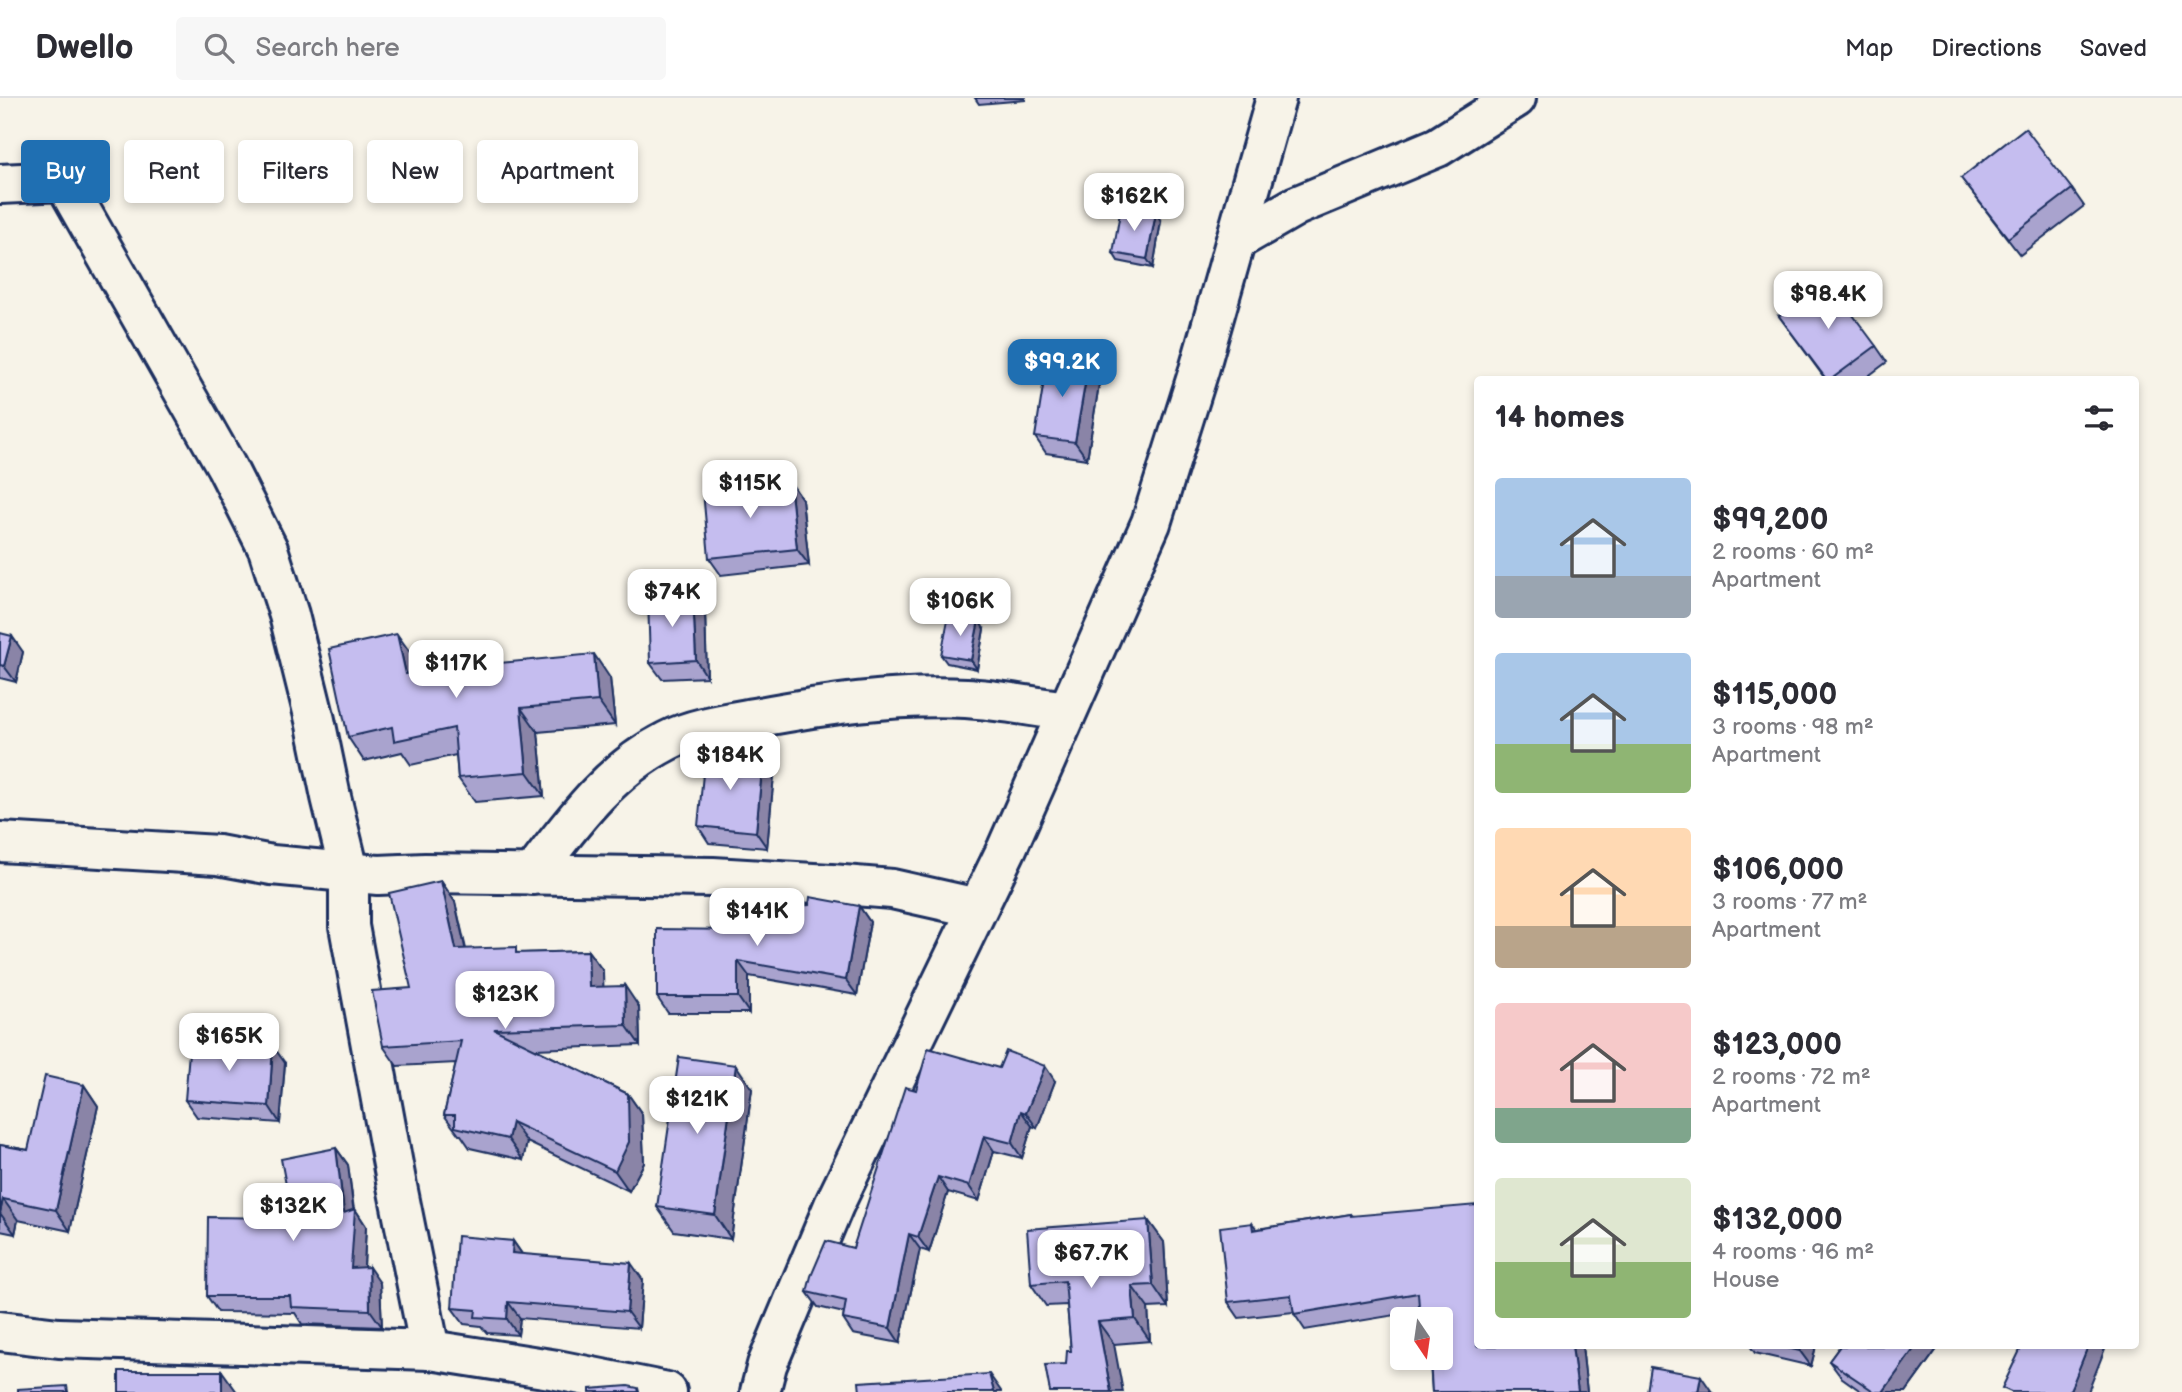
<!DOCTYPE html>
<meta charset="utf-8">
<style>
body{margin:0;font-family:"Balsamiq Sans",sans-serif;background:#f7f7f7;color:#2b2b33;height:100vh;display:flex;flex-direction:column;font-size:26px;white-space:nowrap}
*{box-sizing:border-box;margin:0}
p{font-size:23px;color:#7c7c81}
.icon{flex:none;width:38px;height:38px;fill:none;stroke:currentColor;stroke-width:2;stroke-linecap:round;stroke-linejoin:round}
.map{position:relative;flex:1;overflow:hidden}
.side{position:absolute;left:1474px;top:278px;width:665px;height:973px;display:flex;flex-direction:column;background:#fff;border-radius:7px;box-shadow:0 4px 10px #0003}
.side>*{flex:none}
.hud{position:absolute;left:21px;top:42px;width:665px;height:63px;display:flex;gap:14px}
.needle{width:46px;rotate:167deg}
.buttons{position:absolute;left:1390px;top:1209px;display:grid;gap:14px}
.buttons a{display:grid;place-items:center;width:63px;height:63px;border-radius:7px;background:#fff;box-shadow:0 4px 10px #0003;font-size:35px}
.price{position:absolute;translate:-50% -60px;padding:0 16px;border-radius:14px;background:#fff;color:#222;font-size:23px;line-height:46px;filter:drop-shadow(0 2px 4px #0008)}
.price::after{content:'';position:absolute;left:50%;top:42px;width:21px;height:16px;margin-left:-10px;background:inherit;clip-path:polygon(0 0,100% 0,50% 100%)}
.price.active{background:#1f6fb2;color:#fff}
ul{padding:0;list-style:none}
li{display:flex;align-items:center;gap:21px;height:175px;padding:0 21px}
li span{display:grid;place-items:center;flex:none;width:196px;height:140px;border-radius:7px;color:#555}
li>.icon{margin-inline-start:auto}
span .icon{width:84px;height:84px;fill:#fffc;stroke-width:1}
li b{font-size:30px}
h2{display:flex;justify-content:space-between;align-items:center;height:84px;padding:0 21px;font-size:30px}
.pill{padding:0 24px;border-radius:7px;background:#fff;box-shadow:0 4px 10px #0003;font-size:24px;line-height:63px}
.pill.active{background:#1f6fb2;color:#fff}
header{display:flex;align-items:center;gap:42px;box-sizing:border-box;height:98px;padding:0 35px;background:#fff;border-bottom:2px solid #e1e1e2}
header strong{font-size:33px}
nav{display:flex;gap:38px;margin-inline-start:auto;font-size:24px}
.search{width:490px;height:63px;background:#f7f7f7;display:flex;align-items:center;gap:18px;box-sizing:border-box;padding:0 24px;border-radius:7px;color:#7c7c81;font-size:26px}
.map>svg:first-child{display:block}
</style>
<header>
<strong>Dwello</strong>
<div class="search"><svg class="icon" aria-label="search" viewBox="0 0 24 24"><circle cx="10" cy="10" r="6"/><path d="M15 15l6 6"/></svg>Search here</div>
<nav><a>Map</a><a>Directions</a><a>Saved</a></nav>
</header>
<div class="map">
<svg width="2182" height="1294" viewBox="0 0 2182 1294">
<rect width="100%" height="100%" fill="#f7f3e8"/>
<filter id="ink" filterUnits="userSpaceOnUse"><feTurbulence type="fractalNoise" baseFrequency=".0143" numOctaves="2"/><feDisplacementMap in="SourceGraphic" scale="14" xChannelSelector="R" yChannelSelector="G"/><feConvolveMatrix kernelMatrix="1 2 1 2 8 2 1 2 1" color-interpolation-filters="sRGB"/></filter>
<g filter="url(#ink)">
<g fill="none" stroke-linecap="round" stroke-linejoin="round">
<g stroke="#1b2f5e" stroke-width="44">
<g id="minor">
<polyline points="0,86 64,83 226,368 268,451 289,517 315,622 331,699 349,773 349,828 396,1083 430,1252"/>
<polyline points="1237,142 1296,108 1438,49 1516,0"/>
<polyline points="0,744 218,757 272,767 378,777 425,775 713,779 831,786 892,791 977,810"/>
<path d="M532,777c39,-51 76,-104 135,-134 25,-13 59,-18 87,-23 70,-13 142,-24 212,-20 34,2 68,9 101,13"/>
<polyline points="0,1233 59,1240 430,1252 557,1272 667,1294"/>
<polyline points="760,1294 767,1267 834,1107 1007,750 1151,425 1199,272 1276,0"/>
</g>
</g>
<use href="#minor" stroke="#f7f3e8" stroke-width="38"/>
</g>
<g fill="#a9a3ce" stroke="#1b2f5e" stroke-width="2">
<polygon points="975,0 1025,0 1025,2 979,6"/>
<polygon points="1961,80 2072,91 2084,108 2020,157"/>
<polygon points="1161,123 1153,170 1118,163 1113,155"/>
<polygon points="1779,218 1876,248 1887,264 1863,282 1826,282"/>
<polygon points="1100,280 1087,361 1046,355 1035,339"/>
<polygon points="790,384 802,401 809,467 721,477 709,460"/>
<polygon points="693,497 705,513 707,579 662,581 650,565"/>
<polygon points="984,531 977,571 947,565 941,557"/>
<polygon points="0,535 23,554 16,584 0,580"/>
<polygon points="414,560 417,573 447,567 449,570 610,580 615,627 538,634 544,698 475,704 458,680 456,657 411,667 402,654 364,663 348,639"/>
<polygon points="774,677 767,750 709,745 698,728"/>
<polygon points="441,783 455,804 466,851 520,855 588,853 603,873 603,889 639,909 640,947 535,951 628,996 642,1016 644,1065 629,1093 527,1044 523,1062 470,1050 461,1037 459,1037 444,1017 456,965 397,968 383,948 411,890"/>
<polygon points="859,808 870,824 857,897 749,878 749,915 668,915 657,899 740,832"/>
<polygon points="285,965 280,1025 197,1019 185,1002"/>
<polygon points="999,970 1055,983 1037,1030 1032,1028 1022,1060 994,1053 979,1103 948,1094 929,1154 920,1151 900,1245 853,1236 843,1221 844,1215 818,1209 807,1194 853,1150 916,992"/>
<polygon points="84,987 98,1008 70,1133 18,1122 15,1136 0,1133 0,1047 28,1052"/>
<polygon points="752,991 731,1141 674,1133 657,1109"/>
<polygon points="336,1050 348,1067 354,1112 355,1111 366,1128 364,1169 380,1185 382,1229 302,1226 295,1215 218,1214 207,1198 273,1120 286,1087"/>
<polygon points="1351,1116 1477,1248 1582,1248 1587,1294 1432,1294 1430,1264 1427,1260 1440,1260 1419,1213 1305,1232 1293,1214 1239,1220 1228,1204 1252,1125 1257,1131"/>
<polygon points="1148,1122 1164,1144 1168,1209 1148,1210 1150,1243 1114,1246 1066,1266 1071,1253 1067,1207 1046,1208 1031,1186"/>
<polygon points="513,1143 522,1156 643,1182 639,1230 520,1220 518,1237 487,1235 481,1228 464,1226 452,1210"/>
<polygon points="1750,1248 1816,1248 1811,1268 1755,1255"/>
<polygon points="1840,1248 1934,1248 1937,1251 1906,1294 1862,1294 1841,1279 1829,1263"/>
</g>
<g fill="#8a84a7" stroke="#1b2f5e" stroke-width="2">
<polygon points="1156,115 1161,123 1153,170 1147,161"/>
<polygon points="1089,263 1100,280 1087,361 1075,344"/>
<polygon points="790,384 802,401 809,467 797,451"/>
<polygon points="693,497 705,513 707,579 696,562"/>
<polygon points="979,522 984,531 977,571 971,562"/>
<polygon points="397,536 414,560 423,600 406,576"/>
<polygon points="12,538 23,554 16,584 4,568"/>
<polygon points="594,556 610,580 615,627 598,603"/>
<polygon points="521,610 538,634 544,698 527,674"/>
<polygon points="763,661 774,677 767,750 756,734"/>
<polygon points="441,783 455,804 470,872 456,851"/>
<polygon points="859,808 870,824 857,897 846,882"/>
<polygon points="588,853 603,873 604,910 589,889"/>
<polygon points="738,863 749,878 749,915 738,899"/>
<polygon points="625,888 639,909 640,947 626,927"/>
<polygon points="273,948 285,965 280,1025 269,1008"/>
<polygon points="736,967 752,991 731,1141 715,1117"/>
<polygon points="1045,968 1055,983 1037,1030 1026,1015"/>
<polygon points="84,987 98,1008 70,1133 56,1112"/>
<polygon points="628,996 642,1016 644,1065 629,1093 615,1073"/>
<polygon points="1021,1013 1032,1028 1022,1060 1012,1045"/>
<polygon points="512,1024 527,1044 523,1062 508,1041"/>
<polygon points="984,1038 994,1053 979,1103 969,1088"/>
<polygon points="336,1050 348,1067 354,1117 355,1111 366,1128 363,1186 351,1170"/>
<polygon points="938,1079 948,1094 929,1154 918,1139"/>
<polygon points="3,1101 18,1122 15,1136 0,1115"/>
<polygon points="1148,1122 1164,1144 1168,1209 1153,1187"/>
<polygon points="909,1136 920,1151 900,1245 890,1230"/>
<polygon points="513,1143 524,1159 512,1155"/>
<polygon points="631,1165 643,1182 639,1230 627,1214"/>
<polygon points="369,1169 380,1185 382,1229 370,1212"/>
<polygon points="1132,1188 1148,1210 1150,1243 1135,1221"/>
<polygon points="508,1204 520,1220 518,1237 507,1221"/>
<polygon points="1098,1224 1114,1246 1123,1294 1111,1294"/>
<polygon points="1572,1248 1582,1248 1587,1294 1578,1294"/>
<polygon points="1802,1248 1816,1248 1811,1268 1800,1253"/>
<polygon points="1916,1248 1934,1248 1937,1251 1906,1294 1883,1294"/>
<polygon points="2088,1248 2106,1248 2088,1294 2069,1294"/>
<polygon points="222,1273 237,1294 222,1294"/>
<polygon points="989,1276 1001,1293 1001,1294 994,1294"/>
<polygon points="1701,1278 1712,1294 1698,1294"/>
</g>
<g fill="#c5bdef" stroke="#1b2f5e" stroke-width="2">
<polygon points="2025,30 2072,91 2008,140 1961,80"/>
<polygon points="1121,109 1156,115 1147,161 1113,155"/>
<polygon points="1827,182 1876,248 1830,282 1827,282 1779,218"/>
<polygon points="1048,257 1089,263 1075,344 1035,339"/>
<polygon points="790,384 797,451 709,460 703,393"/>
<polygon points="693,497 696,562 650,565 648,499"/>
<polygon points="949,517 979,522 971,562 941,557"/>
<polygon points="0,535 12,538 4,568 0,567"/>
<polygon points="397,536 406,576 447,567 447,570 594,556 598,603 521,610 527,674 458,680 454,630 394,643 392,629 348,639 329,551"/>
<polygon points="705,655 763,661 756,734 698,728"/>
<polygon points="441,783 456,851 516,849 516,855 588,853 589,889 625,888 626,927 494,931 628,996 629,1044 615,1073 512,1024 508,1041 455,1029 455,1017 444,1017 461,943 383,948 372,893 411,890 389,795"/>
<polygon points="810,799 859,808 846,882 738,863 738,899 657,899 657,831 740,832 735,811 809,807"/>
<polygon points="190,942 273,948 269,1008 185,1002"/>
<polygon points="928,950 999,970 1006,953 1045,968 1026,1015 1021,1013 1012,1045 984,1038 969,1088 938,1079 918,1139 909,1136 890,1230 843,1221 846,1203 807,1194 811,1178 826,1143 853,1150 905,989 916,992"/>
<polygon points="679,959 736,967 715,1117 657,1109"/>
<polygon points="45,978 84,987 56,1112 3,1101 0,1115 0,1047 28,1052"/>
<polygon points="336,1050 344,1115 355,1111 351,1170 369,1169 370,1212 291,1209 290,1198 207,1198 208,1119 273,1120 270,1093 286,1087 281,1061"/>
<polygon points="1477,1107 1477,1248 1572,1248 1578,1294 1432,1294 1430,1260 1440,1260 1440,1222 1420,1222 1418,1195 1294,1216 1291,1197 1228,1204 1220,1129 1252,1125 1253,1132 1351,1116 1351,1118"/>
<polygon points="1148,1122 1153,1187 1132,1188 1135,1221 1098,1224 1111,1294 1050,1294 1045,1267 1066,1266 1067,1253 1071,1253 1065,1183 1031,1186 1027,1131"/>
<polygon points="457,1138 513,1143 512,1155 631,1165 627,1214 508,1204 507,1221 475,1219 476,1212 452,1210"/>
<polygon points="1779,1248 1802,1248 1800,1253"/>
<polygon points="1840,1248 1916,1248 1883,1294 1875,1294 1829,1263"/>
<polygon points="2022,1248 2088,1248 2074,1283 2069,1294 2011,1294 2002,1290"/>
<polygon points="1651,1269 1701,1278 1698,1294 1647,1294"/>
<rect x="119" y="1273" width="103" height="21"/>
<polygon points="989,1276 994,1294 860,1294 859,1284"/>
<polygon points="67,1288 68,1294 18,1294 18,1291"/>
<polygon points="628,1288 638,1290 639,1294 590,1294 590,1291"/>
</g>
</g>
</svg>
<div class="buttons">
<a><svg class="needle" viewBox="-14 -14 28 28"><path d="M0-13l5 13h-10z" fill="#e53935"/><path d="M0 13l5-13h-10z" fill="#7c7c81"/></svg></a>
</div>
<b class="price" style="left:1134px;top:135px">$162K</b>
<b class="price" style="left:1828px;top:233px">$98.4K</b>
<b class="price active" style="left:1062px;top:301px">$99.2K</b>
<b class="price" style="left:750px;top:422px">$115K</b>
<b class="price" style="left:672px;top:531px">$74K</b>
<b class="price" style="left:960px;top:540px">$106K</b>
<b class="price" style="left:456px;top:602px">$117K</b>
<b class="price" style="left:730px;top:694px">$184K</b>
<b class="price" style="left:757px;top:850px">$141K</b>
<b class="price" style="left:505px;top:933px">$123K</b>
<b class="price" style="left:229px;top:975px">$165K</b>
<b class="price" style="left:697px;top:1038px">$121K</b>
<b class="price" style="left:293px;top:1145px">$132K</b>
<b class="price" style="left:1091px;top:1192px">$67.7K</b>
<div class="hud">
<a class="pill active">Buy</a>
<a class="pill">Rent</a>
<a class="pill">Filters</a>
<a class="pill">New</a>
<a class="pill">Apartment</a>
</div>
<section class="side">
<h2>14 homes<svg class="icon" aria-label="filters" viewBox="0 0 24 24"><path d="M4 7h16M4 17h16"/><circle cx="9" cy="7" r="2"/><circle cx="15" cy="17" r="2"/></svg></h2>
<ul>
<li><span style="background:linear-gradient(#a9c7e8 70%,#9aa5b1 0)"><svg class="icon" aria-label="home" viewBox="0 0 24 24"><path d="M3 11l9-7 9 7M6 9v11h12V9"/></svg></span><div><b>$99,200</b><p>2 rooms · 60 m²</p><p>Apartment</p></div></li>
<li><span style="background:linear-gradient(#a9c7e8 65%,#8fb573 0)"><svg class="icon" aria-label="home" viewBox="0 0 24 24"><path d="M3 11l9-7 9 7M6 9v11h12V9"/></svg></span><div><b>$115,000</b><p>3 rooms · 98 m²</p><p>Apartment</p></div></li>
<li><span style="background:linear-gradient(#ffd9b3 70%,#b9a48a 0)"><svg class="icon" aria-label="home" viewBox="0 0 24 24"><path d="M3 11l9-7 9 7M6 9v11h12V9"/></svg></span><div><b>$106,000</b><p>3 rooms · 77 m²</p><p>Apartment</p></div></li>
<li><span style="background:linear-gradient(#f6c9c9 75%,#7fa58c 0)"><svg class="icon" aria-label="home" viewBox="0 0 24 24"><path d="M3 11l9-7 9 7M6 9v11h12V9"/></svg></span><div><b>$123,000</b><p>2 rooms · 72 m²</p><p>Apartment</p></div></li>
<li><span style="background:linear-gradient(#dfe7d0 60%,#8fb573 0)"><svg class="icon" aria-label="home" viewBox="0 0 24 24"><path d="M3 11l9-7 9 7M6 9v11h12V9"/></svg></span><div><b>$132,000</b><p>4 rooms · 96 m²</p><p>House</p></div></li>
</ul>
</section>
</div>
